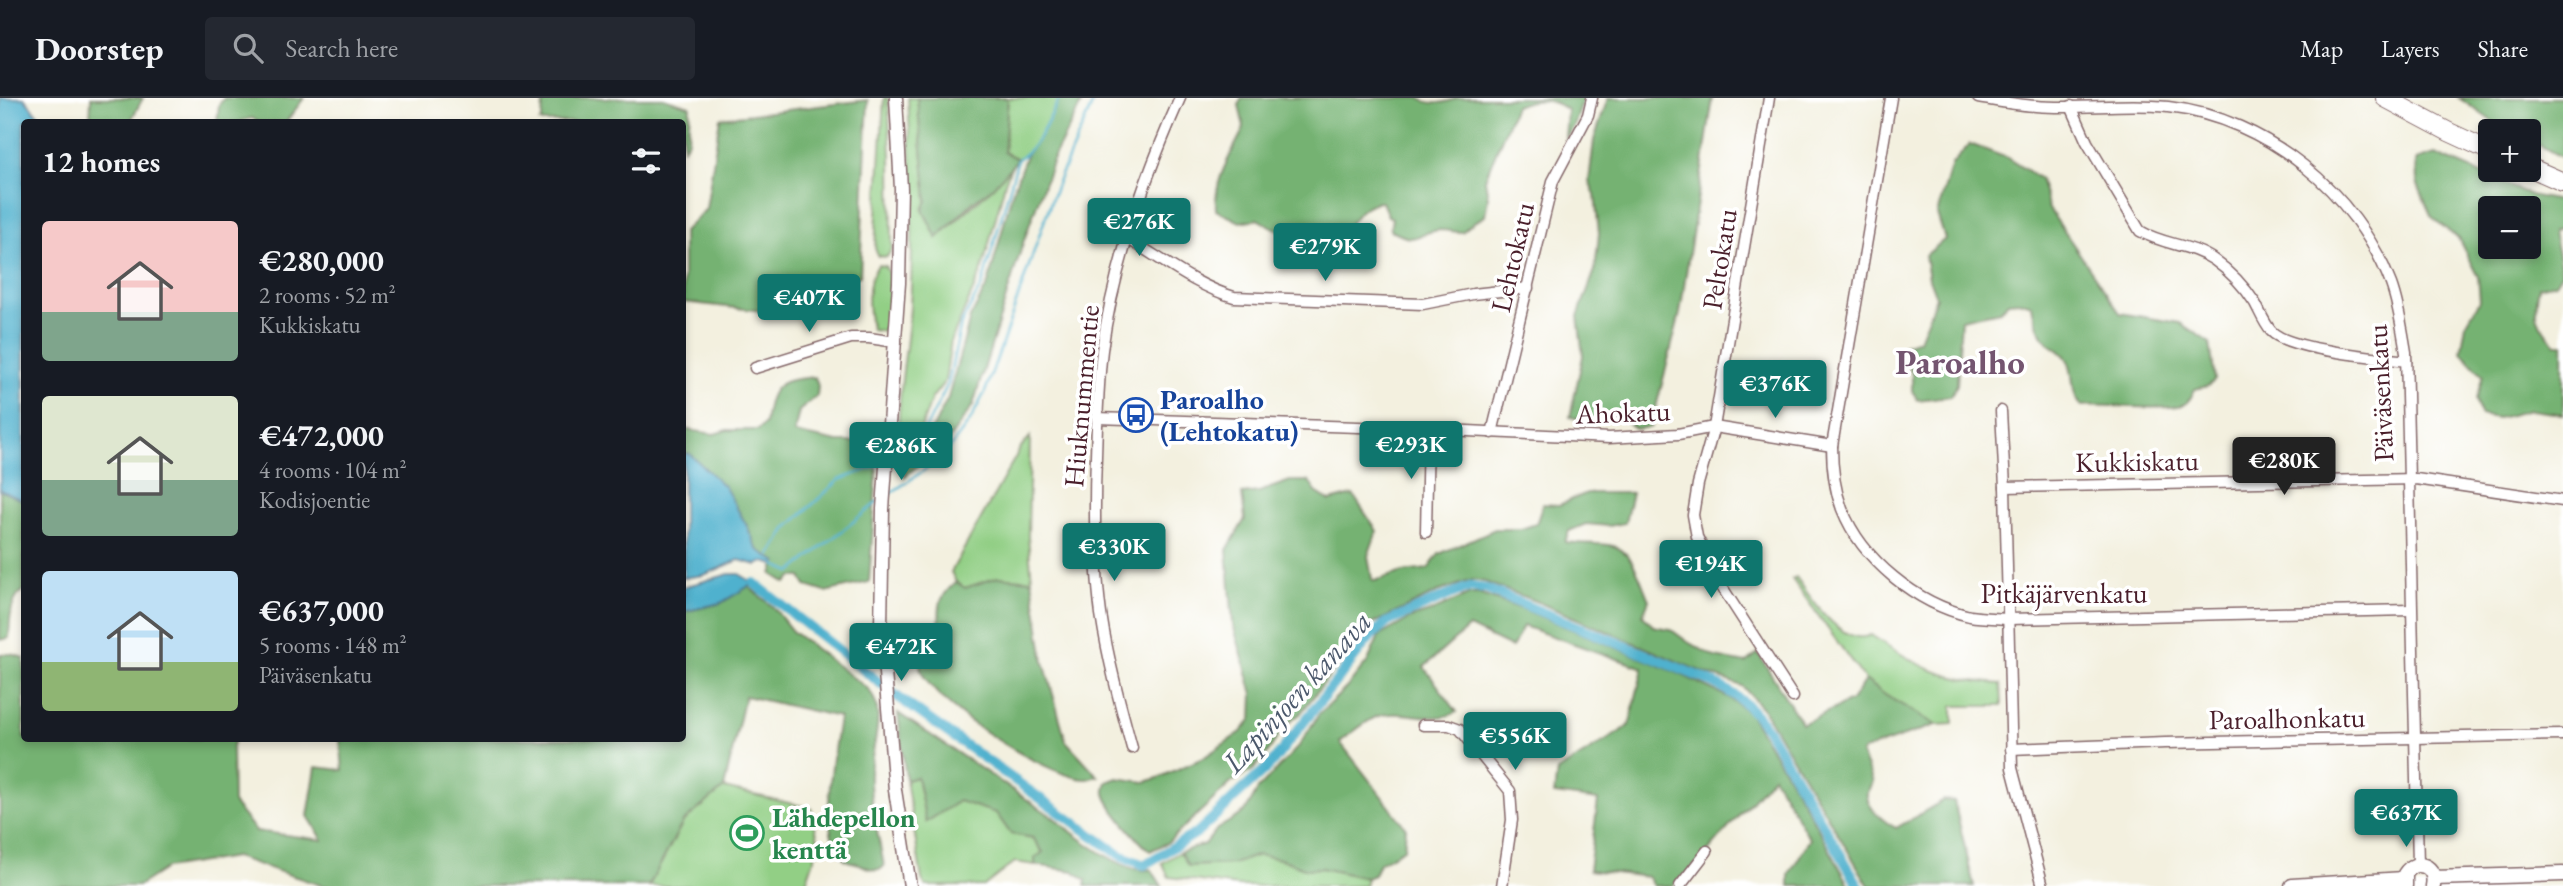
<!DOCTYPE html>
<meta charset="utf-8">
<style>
body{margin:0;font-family:"EB Garamond",serif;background:#242831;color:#f1f3f6;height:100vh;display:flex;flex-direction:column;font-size:26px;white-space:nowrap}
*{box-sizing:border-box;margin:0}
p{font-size:23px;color:#9ea1a6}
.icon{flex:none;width:38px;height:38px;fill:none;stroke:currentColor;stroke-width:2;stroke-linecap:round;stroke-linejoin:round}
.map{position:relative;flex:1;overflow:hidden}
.side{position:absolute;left:21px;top:21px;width:665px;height:623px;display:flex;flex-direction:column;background:#171b24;border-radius:7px;box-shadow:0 4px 10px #0003}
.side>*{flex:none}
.tools{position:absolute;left:2478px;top:21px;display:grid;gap:14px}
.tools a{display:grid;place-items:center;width:63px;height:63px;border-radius:7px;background:#171b24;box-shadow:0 4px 10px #0003;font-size:35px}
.price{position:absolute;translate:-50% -60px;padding:0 16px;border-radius:7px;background:#0f766e;color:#fff;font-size:23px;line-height:46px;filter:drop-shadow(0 2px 4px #0008)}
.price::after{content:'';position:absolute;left:50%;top:42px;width:21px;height:16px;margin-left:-10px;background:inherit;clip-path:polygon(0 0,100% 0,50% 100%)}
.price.on{background:#222;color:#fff}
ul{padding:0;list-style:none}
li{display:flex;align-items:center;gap:21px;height:175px;padding:0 21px}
li span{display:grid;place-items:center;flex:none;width:196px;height:140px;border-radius:7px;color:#555}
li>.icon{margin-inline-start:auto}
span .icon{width:84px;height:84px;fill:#fffc;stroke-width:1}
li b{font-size:30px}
h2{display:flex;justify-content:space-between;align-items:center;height:84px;padding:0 21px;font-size:30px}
header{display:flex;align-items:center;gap:42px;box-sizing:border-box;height:98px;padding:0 35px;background:#171b24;border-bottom:2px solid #363941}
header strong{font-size:33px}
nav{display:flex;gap:38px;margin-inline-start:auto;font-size:24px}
.search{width:490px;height:63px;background:#242831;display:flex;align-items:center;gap:18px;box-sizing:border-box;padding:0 24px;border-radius:7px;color:#9ea1a6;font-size:26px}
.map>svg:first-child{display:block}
</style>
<header>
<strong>Doorstep</strong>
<div class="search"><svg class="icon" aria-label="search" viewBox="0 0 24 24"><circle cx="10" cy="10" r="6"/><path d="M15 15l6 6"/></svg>Search here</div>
<nav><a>Map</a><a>Layers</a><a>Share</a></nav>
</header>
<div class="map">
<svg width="2563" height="788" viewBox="0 0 2563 788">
<rect width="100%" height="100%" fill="#fff"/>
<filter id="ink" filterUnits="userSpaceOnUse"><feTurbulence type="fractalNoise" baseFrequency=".0143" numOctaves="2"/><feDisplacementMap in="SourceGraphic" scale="14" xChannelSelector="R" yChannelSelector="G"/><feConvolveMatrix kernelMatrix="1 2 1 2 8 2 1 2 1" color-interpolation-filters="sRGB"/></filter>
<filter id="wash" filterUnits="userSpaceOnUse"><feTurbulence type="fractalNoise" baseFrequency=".00686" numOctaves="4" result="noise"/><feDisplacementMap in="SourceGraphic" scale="28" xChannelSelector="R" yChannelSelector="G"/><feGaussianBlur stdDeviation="1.57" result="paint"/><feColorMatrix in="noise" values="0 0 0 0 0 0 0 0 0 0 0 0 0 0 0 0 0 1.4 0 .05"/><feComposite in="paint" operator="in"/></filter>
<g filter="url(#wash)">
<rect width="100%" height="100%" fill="#f3f0df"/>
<g fill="#92cf85" stroke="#6e7758" stroke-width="2">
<polygon points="884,0 888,0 891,56 892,150 887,159 878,158 875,150"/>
<path d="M908,0h9l10,102 -4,10 14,28 56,-51 19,-23 -7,19 -23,87 -31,71 -6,40 -13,17 -11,30 -11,16 -10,7c-5,-47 7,-97 10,-144 4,-70 2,-139 -2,-209z"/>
<path d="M1008,0h52c-12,21 -21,49 -42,61l-14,-7z"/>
<path d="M878,167l7,1 5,10 -1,48 -7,7 -10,-1c-5,-20 -7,-48 6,-65z"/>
<polygon points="1030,339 1028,439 1032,482 998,479 965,490 956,484 951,474 1021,349"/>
<path d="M1796,479c14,20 47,72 75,58 48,32 72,45 130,49l1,22h-49v18l-17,1 -51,-30 -20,-15 -73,-101z"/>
<polygon points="917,679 926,724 959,703 996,715 1011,736 1033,740 1043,755 1035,760 1035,767 1015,764 984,788 926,788 922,782 906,682"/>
<polygon points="724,690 811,710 819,746 805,788 649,788 683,724"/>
<polygon points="1180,754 1189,768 1233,766 1258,757 1281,761 1307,771 1321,770 1367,780 1365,788 1239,788 1169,779 1162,765"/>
</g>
<g fill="#75b272" stroke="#60684e" stroke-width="2" fill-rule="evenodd">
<polygon points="91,0 143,0 130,24 90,24"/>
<polygon points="224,0 304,0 286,24 260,24 252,20 238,24 217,24 219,7"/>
<polygon points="548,0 663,0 690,8 688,42 683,52 682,24 540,24 542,21 543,5"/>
<polygon points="917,0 1008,0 1004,54 1018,61 993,89 974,103 937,140 923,112 927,102"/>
<polygon points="1060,0 1084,0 1054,59 1023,145 973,307 948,343 904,379 907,360 918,352 934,328 948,300 970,220 988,186 1012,95 1026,57 1039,40"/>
<path d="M1241,0h179c10,8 26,5 37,0h127l-10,28 -9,13 2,-29c-14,-12 -34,-12 -52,-4l-30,73 3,19 -3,18 -11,6 -12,10c-7,0 -16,-2 -23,-2 -25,3 -20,16 -49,0l2,-12 -4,-2 -6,-14c-24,0 -30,23 -44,37l-31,-2 -29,-7 -21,-11 -17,3 -24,-12c-2,-32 15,-55 28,-82l-5,-23z"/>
<polygon points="1608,0 1713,0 1680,215 1651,329 1637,331 1616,318 1592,324 1570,319 1583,258 1578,218 1595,172 1599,135 1595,97 1589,83 1594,42"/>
<polygon points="2459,0 2563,0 2563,60 2529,42 2529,33 2511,33 2493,24"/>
<polygon points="868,2 860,178 819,191 785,210 763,213 683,204 683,134 706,111 720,20"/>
<path d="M1970,46l37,14 33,21 9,30 71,104 60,10 30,20 5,37 -7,6 -13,3c-2,5 -5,11 -9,14 -13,10 -83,0 -104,3 -13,-12 -6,-32 -15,-47 -4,-7 -10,-10 -16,-14 -10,-7 -18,-29 -19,-40l-13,-4 -11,1 -8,9 -39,8 -4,66 -7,11 -32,4 -6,-9v-17l-11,-24 3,-5 15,-5 17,-43 -7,-18 -4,-23 20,-17 -8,-25 15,-50z"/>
<path d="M2435,56l96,41 32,7v29l-3,-2 -7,3 9,40 -7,11 -16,4c-6,26 -2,39 17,57h7v70l-33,-4 -32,8 -18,-3 -4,-16 7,-24 -22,-23 5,-28 14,-24 -2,-23 -19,-37 -28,-24 -14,-34 -1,-22zM2490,110h39v39h-39z"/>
<path d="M815,279l3,9 -1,10 -18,15 -5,22 44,9h26l14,12 -9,128 -44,10 -19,-6 -5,-9h-9l-6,6 -14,-9 4,-12 -19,-13 -10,-23 -57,-72 -7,-1 -1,-24 32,5 13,-4h31l7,-6c5,-38 10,-44 50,-47z"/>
<path d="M1290,383h19l7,11 14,9 23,-6 24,36 -9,25 4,23 2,2 29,-9 25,-3 11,-15 56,-25h26l15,-5 7,-20 16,1 28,-12h45l-7,30 -16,3 -23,-2 -17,7 -4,11c14,2 29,1 44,3 24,3 31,35 40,55l-6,15 10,11 17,3 18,13 27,15 31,6 12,-10 44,71 49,-23 14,-21 20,15 51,30 -72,25 -3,4 12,28c-1,1 -6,10 -6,11 -2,14 19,30 29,35l48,-28 10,1 20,85h-105l-106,-177 -21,-23 -47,-17 -155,-66 -55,-21 -13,-2 -29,10 -75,36 -68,88 -15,12 -19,29 -13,15 -22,13 -64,60 -17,8c-11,-9 -43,-45 -45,-58 -1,-4 1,-7 2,-11l10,-4 28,4 13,-4 45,-20 38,-26 11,-13 1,-25 -20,-70 -6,-74 18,-31 -3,-25 17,-2z"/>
<path d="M0,392l24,11v89c-15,10 -14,32 -15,48l-9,2z"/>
<path d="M998,479l34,3 12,82 22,79 32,35c-1,0 -10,3 -11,3 -34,1 -170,-80 -167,-117 1,-10 13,-18 19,-25 3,-26 -7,-34 17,-55l9,6z"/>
<path d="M748,488l25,21 19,24 76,58c20,24 3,57 2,85 -1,28 9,64 14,92l-3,3c-13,2 -14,-3 -25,-6 -4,-1 -7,-1 -10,-3 -31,-21 -11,-111 -7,-143l-94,-21 -21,92 -41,34 -33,62 -5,2h-322l-88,-29 -69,11 -28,18h-138v-232h12l12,4v80l211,1 -3,7 1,57 23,28 67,9 -15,-24 8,-49 27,3 -3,-31 342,-1 1,-126 38,-9z"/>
<path d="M1470,496h9l46,16 155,64 48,23 21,16 44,71 57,102h-61v-12l21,-35 -37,-63 -73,85 -28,25h-19l-4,-9 -60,-7 9,-70 -44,-6 3,-23 72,-45 14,-58 -120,-42 -11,22 -43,-21 -45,40 33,45c-23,13 -55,-5 -81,5 -12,5 -25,17 -36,25l66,86 -2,21 -25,14 -5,12 -7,3 -46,-10 -14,1 -26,-10 -23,-4 -25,9 -45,2 -8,-14 25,-8 12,-15 28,-17 13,-23 41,-43 20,-32 29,-28 20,-25 11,-25 32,-18 19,-6z"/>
<path d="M898,615l155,104c18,15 75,61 98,52l11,17h-77l1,-6 -13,-9 -38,-6v-7l8,-6 -10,-14 -22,-4 -15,-21 -37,-12 -33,21 -9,-45 -11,3z"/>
</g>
<g fill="#4fb1ce" stroke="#4c687c" stroke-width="2">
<polygon points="0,0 24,0 44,24 24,24 24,403 0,392"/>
<polygon points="683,355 690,356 725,389 747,428 757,451 777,464 775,467 764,464 757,467 739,462 704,477 683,480"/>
<polygon points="729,476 739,476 754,485 721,505 683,514 683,489"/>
</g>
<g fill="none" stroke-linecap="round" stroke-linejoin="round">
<g stroke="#4fb1ce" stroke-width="2.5">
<path d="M889,363l24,-13 14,-22 21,-42 13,-60 21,-39 36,-126c21,-12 30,-40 42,-61"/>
<polyline points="888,397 929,369 952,347 970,323 985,294 1002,246 1057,86 1095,0"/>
<polyline points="770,458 787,430 839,382 883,366"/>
<polyline points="775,467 791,474 879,403"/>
</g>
<path stroke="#4fb1ce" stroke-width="10" d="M754,485l145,115 221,157 24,10 54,-33 74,-69 100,-128 16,-13 68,-30 14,-5 16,2 224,92c25,12 41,25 57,48l92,157"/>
</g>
</g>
<g filter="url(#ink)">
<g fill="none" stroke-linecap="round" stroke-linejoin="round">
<g stroke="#85686a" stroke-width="13">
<g id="minor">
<polyline points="1769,0 1714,329 1698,386 1693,417 1697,439 1722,489 1793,599"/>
<path d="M1891,0l-59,348c0,22 2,42 10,63 20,51 75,95 128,107 13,2 26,2 38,3l403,-9"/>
<path d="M1978,0c19,3 38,7 58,8 44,4 88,-4 132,1 98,11 189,86 223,177 8,22 11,45 15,68l12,512"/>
<path d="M2071,8l16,36 53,89c23,14 51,13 74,29 17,12 30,26 41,43 5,9 9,20 16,28 17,19 106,26 135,30"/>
<path d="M1128,141c34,20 68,47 106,58l189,7 50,-10 55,-6"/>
<polyline points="755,270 851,240 869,240 896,244"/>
<polyline points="2001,313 2005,389 2012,670 2043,788"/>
<polyline points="1097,320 1447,332 1609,340 1678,336 1714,329 1832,348"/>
<polyline points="1492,335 1553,83 1588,17 1592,0"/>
<polyline points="2005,389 2416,381 2563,403"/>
<polyline points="1426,434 1428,332"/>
<polyline points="1423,627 1449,627 1460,631 1510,693 1512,722 1502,788"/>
<path d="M1132,650c-12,-44 -24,-88 -31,-134 -7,-53 -7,-105 -5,-158 1,-35 2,-71 6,-106 12,-86 43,-173 78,-252"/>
<polyline points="2011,651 2165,645 2563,637"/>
<polyline points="1680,788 1707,753"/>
</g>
</g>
<g stroke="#85686a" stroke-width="15">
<polyline id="tertiary" points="896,0 901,91 899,185 883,411 881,528 895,692 910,788"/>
</g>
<g stroke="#85686a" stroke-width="17">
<g id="secondary">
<polyline points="2434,780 2563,776"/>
<polyline points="2292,788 2404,781"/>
<path d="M2405,788v-12c11,-17 32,-8 28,12"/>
</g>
</g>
<g stroke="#85686a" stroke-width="20">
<g id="trunk">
<polyline points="2385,0 2449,34 2490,53"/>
<polyline points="2529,69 2563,84"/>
</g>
</g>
<use href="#minor" stroke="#fff" stroke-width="10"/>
<use href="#tertiary" stroke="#fff" stroke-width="12"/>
<use href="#secondary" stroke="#fff" stroke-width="14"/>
<use href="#trunk" stroke="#fff" stroke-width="18"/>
</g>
</g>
<defs>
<g id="bus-ring" transform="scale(1.75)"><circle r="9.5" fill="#fff" stroke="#1a4fb4" stroke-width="1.5"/><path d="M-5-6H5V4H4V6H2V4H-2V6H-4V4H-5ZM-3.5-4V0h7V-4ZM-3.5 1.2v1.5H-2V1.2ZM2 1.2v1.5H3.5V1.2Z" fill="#1a4fb4"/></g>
<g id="stadium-ring" transform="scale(1.75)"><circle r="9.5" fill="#fff" stroke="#2e9e5b" stroke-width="1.5"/><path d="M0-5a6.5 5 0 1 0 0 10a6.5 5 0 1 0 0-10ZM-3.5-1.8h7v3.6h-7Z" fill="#2e9e5b"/></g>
</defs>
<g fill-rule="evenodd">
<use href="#bus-ring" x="1136" y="317"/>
<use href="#stadium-ring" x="747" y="735"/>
</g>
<g text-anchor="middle" stroke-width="7" stroke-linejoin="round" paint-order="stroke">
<g font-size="28" fill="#4a1f2b" stroke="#fff">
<text transform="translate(1512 159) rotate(-77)" y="10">Lehtokatu</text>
<text transform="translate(1719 161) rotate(-81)" y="10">Peltokatu</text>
<text transform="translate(2380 295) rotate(-93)" y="10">Päiväsenkatu</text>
<text transform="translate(1081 298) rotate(-85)" y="10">Hiuknummentie</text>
<text transform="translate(1623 314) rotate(-2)" y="10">Ahokatu</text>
<text transform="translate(2137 363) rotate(-1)" y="10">Kukkiskatu</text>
<text x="2064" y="505">Pitkäjärvenkatu</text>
<text transform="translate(2287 620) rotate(-1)" y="10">Paroalhonkatu</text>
</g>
<g font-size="28" font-weight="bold" fill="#164399" stroke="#fff" text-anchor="start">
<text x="1160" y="311">Paroalho<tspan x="1160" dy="32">(Lehtokatu)</tspan></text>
</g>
<g font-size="28" font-weight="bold" fill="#27864d" stroke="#fff" text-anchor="start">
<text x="772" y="729">Lähdepellon<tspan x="772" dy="32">kenttä</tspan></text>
</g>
<g font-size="30" font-style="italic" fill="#4c596c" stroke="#fff">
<text transform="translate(1297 594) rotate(-48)" y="10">Lapinjoen kanava</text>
</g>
<g font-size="35" font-weight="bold" fill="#745570" stroke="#fff">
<text x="1960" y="276">Paroalho</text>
</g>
</g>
</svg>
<div class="tools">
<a>+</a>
<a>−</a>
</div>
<b class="price" style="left:1139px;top:160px">€276K</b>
<b class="price" style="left:1325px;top:185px">€279K</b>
<b class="price" style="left:809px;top:236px">€407K</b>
<b class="price" style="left:1775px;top:322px">€376K</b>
<b class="price" style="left:1411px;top:383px">€293K</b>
<b class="price" style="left:901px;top:384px">€286K</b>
<b class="price on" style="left:2284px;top:399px">€280K</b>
<b class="price" style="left:1114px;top:485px">€330K</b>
<b class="price" style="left:1711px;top:502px">€194K</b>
<b class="price" style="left:901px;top:585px">€472K</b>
<b class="price" style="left:1515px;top:674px">€556K</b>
<b class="price" style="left:2406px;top:751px">€637K</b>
<section class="side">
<h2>12 homes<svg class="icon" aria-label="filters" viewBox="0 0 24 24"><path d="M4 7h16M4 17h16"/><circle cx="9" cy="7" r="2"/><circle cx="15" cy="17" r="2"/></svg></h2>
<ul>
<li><span style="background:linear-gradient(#f6c9c9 65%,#7fa58c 0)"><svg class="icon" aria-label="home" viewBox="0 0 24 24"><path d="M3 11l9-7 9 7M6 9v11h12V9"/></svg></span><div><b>€280,000</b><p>2 rooms · 52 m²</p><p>Kukkiskatu</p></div></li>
<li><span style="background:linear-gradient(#dfe7d0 60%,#7fa58c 0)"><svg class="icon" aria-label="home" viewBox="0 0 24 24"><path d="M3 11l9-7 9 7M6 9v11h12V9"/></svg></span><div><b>€472,000</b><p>4 rooms · 104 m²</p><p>Kodisjoentie</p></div></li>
<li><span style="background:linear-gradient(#bfe0f5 65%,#8fb573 0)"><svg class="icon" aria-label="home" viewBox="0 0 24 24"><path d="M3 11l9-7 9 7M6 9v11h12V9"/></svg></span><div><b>€637,000</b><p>5 rooms · 148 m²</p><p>Päiväsenkatu</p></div></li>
</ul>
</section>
</div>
